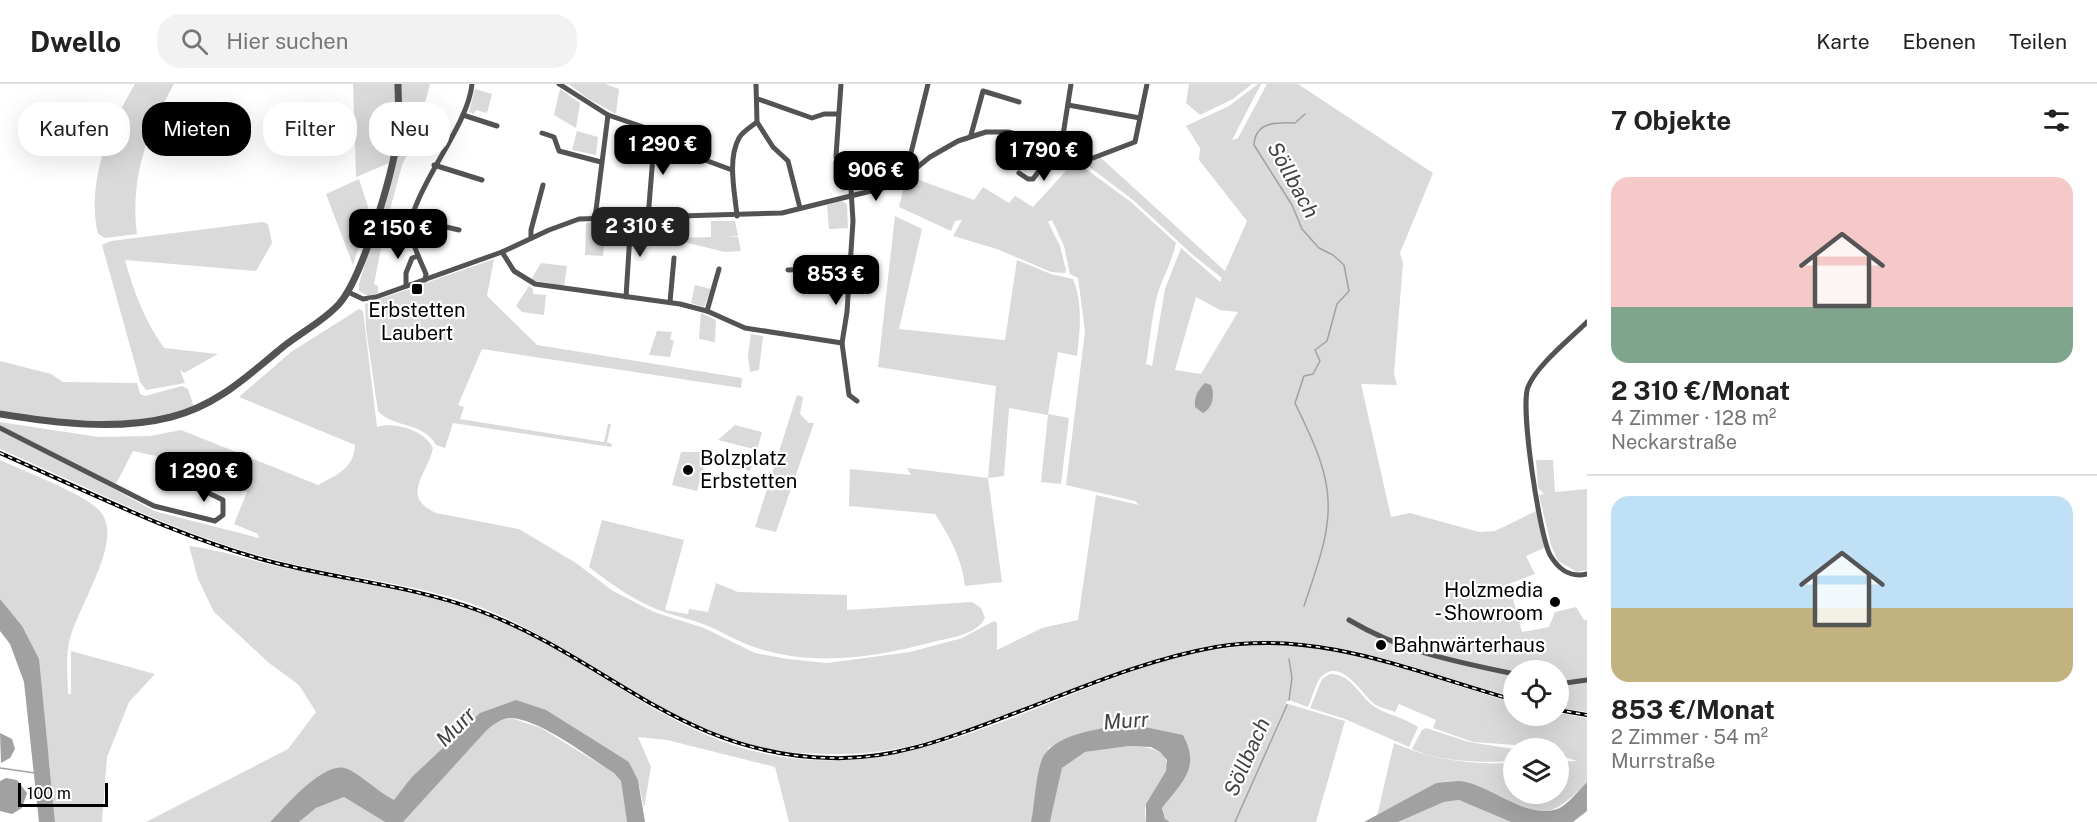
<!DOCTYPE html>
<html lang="de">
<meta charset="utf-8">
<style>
body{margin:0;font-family:"Public Sans",sans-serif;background:#f2f2f2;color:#222;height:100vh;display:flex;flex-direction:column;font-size:22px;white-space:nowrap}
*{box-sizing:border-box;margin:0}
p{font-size:20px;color:#767676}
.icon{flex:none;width:33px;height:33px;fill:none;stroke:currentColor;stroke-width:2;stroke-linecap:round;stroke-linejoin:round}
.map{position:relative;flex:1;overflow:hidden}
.drawer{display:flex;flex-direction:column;background:#fff;width:510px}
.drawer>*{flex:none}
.top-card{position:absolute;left:18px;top:18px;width:570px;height:54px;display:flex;gap:12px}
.tools{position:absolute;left:1503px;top:576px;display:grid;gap:12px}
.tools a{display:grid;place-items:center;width:66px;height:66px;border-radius:50%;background:#fff;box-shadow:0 6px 24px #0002;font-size:30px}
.scale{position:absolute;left:18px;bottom:15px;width:90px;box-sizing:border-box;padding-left:6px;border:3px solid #000;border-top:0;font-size:16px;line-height:21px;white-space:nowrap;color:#000;-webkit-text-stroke:4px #fff;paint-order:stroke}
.price{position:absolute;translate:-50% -51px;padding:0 14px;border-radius:12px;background:#000;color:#fff;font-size:20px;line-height:39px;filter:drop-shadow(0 2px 3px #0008)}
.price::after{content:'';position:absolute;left:50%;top:36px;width:18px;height:14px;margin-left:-9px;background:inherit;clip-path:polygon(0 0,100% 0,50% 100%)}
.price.selected{background:#222;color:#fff}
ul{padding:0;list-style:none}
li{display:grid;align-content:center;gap:12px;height:318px;padding:0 24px}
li+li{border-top:2px solid #e0e0e0}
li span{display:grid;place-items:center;height:186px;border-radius:18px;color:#555}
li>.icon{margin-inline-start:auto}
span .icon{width:108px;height:108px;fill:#fffc;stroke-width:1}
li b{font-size:26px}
h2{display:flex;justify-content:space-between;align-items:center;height:72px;padding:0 24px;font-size:26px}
.pill{padding:0 21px;border-radius:24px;background:#fff;box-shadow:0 6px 24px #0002;font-size:21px;line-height:54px}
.pill.selected{background:#000;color:#fff}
header{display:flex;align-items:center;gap:36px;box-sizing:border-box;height:84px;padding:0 30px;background:#fff;border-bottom:2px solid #e0e0e0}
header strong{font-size:28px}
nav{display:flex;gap:33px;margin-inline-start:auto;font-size:21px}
.search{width:420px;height:54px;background:#f2f2f2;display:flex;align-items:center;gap:15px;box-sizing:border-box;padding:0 21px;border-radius:24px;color:#767676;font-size:22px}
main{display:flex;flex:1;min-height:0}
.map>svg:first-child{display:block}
</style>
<header>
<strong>Dwello</strong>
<div class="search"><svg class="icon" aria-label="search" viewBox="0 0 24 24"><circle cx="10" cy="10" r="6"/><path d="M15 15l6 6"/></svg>Hier suchen</div>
<nav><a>Karte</a><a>Ebenen</a><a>Teilen</a></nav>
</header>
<main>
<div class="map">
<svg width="1587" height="738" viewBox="0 0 1587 738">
<rect width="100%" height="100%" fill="#fff"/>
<g fill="#dadada" fill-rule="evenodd">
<path d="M135,0h39c-27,49 -44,93 -37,150l-32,4 -7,-4c-12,-51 11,-107 37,-150z"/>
<path d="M353,0h42c2,27 1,53 -6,79l-33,14z"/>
<path d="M401,0h29l-13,50 -15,31 -17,63 -11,56 4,2v7l-10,3 -9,-5v-7c19,-66 44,-130 42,-200z"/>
<polygon points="569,0 605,0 619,5 616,30 587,14"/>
<polygon points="1189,0 1252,0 1233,15 1200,31 1186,19"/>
<path d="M1258,0h3l-29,56 6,-2 29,-54h31l135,89 -33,80 3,10 -9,111 3,11 -36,-1 30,133 19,-4 69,19 16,-1 41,-20 10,36 -20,9 9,18 -26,10 13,48 27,-5 6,-15 21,-5 8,13h3v92l-28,-4 -1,-38h-44l-1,27c-100,-27 -190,-69 -297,-52 -128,20 -248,110 -377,109 -31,0 -66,-1 -96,-11 -98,-31 -175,-104 -271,-139 -63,-22 -132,-27 -196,-44 -96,-24 -186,-72 -276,-111v-18l58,27 96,53 105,27 -1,-4 -24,-10 13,-32 -25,-22 -89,-19 -17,33 -116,-58v-4l99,15 51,-1 31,-6 137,55c19,-10 36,-17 37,-40l-116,-48 52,-45 68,-43 4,2 14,116c17,-6 48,3 56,21 -5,26 -34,48 3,65l83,16 57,34 37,28 41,21 50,16 51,25 32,6 40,4 83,-11 52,-14 32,-17 3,2v27l45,-22 36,-8 18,-125 43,10 -4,-4 -69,-16 19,-154 -7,-53 -8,-4 -6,-28 -12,-26 -4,2 12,24 6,24 -1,3 -14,-1 -54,-23 -44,-13 9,-16 -7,1 -4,10 -52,-24 6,-25 6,-5 63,23 9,-13 26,16 6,-7 18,11 42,-46 56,41 45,41c-3,14 -9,27 -14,39 -9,18 -12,61 -16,82l6,2 13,-77 16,-41 39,34 2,-4 -29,-23 -60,-55 -46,-35 1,-3 12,-5 125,114 22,-50 -48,-61 1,-12 -14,-22 43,-20zM1196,213l24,13 18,2 -37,62 -26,-4z"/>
<polygon points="475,5 492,10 487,29 476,26 474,30 469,28"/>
<polygon points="560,5 580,19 576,44 554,31"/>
<polygon points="577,47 598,53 596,71 572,66"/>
<polygon points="359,95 370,129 353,181 326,110"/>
<polygon points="841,117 847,120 848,144 829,145 827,121"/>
<path d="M895,132l27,13 -23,100 106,11 12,-80 34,14 22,5c10,24 7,52 4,77l-19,-4 -10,62 21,4 -8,66 -20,-2 7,-67 -39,-7 -5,68 -16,2 14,104 -37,4c-3,-27 -15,-49 -30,-72l-86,-8 1,-37 61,6 -4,-7 81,10 8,-92 -118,-19z"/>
<polygon points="711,137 735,137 738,152 727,153 738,153 741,167 725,168 680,157 680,154 711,153"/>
<path d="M262,138l6,2 4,19 -16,28 -131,-11c9,33 20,61 39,88l54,6 -34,19 -4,-3 5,13 -39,7 -6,-8 -38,-137 9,-4z"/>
<polygon points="606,138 603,172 585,171 586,139"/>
<path d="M494,175l-7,37 50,49 205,33 -1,10 -259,-39 -24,56 6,2 -4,12 144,23 4,-18h3l-4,18 5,2 -1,3 -158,-24 -8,25 -9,-3c-12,-23 -43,-17 -58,-34l-12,-82 -1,-25 47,-16 1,4 8,-2 -1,-5z"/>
<polygon points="541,179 567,182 564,202 531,196"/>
<polygon points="695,201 711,205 704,223 691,219"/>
<polygon points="529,202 533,205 533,210 546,211 544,231 522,228 516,222"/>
<polygon points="701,229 716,236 715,258 699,255"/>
<polygon points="657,247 672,248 670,255 674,257 670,273 649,271"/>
<polygon points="751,250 763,252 759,286 750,288 748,272"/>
<path d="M0,277l51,13 12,8 74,1 3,11 5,2 37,-10 6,3 6,18c-62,20 -131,18 -194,3z"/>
<polygon points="797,311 803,313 800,330 809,339 814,339 776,448 755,443"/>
<polygon points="735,341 762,348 757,366 718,356"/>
<polygon points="681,368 700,368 752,382 750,387 705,378 697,407 672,401"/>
<path d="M0,376c25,12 81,32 99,50 29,30 -27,102 -31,138 -2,15 0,31 0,46h3v-43l84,23 -26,28 -22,55 -5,65h-47l-6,-64 -49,-159z"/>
<polygon points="1536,376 1553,376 1555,408 1587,405 1587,486 1577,488 1558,477 1551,461 1539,411 1544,410 1538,404"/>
<path d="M602,436l82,20 -19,70 23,4 1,-5 19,3 8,-29 22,9 109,3v15l125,-8 9,6 4,10c-8,17 -36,20 -52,24 -57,15 -119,25 -176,6 -19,-6 -36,-17 -54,-24 -12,-5 -24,-7 -36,-11 -28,-9 -55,-28 -78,-46z"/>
<path d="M189,462c33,4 63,15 96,22 81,16 168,27 242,65 89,46 159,112 263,125 112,14 215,-39 316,-77 37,-14 75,-28 114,-32 21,-3 43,-5 63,-5 75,1 158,40 230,58l1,14h44l1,-3 28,5v64c-16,16 -27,29 -51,31l-100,-30 -59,33 17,-73c38,17 78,22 119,20l1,31h44l1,-32 18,-1 -18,-6 -1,-7 -85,-6 -40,-14 3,-8 -37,-16 -4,8c-7,-3 -16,-4 -22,-9 -12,-11 -33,-46 -52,-26 -6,7 -9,22 -13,30l-19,-7 -4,3 60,18 -29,101h-146l-5,-2 -3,-13c19,-24 39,-40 21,-72l-134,12 -18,75h-242l-14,-55 -108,-27 -29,-3 13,30 -7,41 -6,-28 -9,-18 -113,-62 -105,78 -17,23c-16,-9 -30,-24 -46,-32 -23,-10 -63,38 -78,53h-124l142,-73 28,-37 -17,-27 -30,-22 -55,-51 -16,-33z"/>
<path d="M1330,590c21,-1 29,22 45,33 13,8 30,11 43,20l-9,20 -64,-28 -35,-11 12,-29z"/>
<polygon points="511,634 541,644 614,689 621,697 627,738 402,738 486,647 498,637"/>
<path d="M1426,644l43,14 44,7v12c-28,2 -75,1 -101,-12l10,-19z"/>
<path d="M1129,662c27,1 49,6 32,38 -4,6 -11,12 -14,19 -3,6 -2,13 -1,19h-96l12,-54 23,-16z"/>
<polygon points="344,713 385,738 299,738 316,724"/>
<polygon points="1459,716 1511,738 1398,738 1444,718"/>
</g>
<g fill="#a1a1a1">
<path d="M1205,299l6,2c4,10 2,23 -8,28l-8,-6c-1,-11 3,-17 10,-24z"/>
<polygon points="0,515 22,542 39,575 55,738 39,738 24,598 10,560 0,547"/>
<path d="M516,616l30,10 83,52 9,18 7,42h-18l-6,-41 -7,-8c-26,-16 -72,-53 -103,-55 -10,0 -18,7 -25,13l-83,91h-18l-41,-25 -28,11 -17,14h-29c15,-15 55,-64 78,-53 16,8 30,23 46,31l17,-22 69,-65z"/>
<path d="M1130,640l53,11c18,33 -1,47 -21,73l3,11 5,3h-24v-18l20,-33 1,-11 -7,-8 -9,-5 -22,-1 -44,6 -23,16 -12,54h-19c4,-19 4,-41 10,-60 9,-29 63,-34 89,-38z"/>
<polygon points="0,649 12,655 15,665 10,674 1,679"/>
<polygon points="6,694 17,696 27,709 22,724 12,730 0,727 0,697"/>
<path d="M1459,697c33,3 67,41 101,27 10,-6 19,-18 27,-26v29l-14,11h-62l-52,-22 -15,2 -46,20h-34l72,-39z"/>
</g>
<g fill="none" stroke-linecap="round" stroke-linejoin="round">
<g stroke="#a1a1a1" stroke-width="1.5">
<path d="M1304,522c12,-37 29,-77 23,-117 -4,-30 -19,-58 -32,-86l9,-27 9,-2 7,-13 -5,-11 12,-9 10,-37 12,-13 -5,-26 -11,-10 -14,-7 -17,-19 -10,-24 -38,-60c1,-23 22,-23 41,-22l10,-9"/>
<polyline points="1289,616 1292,594 1289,575"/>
<polyline points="0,684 35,689"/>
<polyline points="1235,738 1287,621"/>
</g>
<g stroke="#535353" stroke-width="5">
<polyline points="559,0 608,31 655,47 686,69 732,86"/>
<polyline points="756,0 757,38 773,63 788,77 800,124"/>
<polyline points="841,0 836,72 838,85 851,105 853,137 847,228 842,259 849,311 857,317"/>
<polyline points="758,15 812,34 824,30 838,30"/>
<polyline points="1068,21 1140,34"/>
<polyline points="463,31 497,42"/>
<polyline points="542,49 554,53 559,67 601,78"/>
<polyline points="971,51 983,7 1019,18"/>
<polyline points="1061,64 1071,0"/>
<polyline points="434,81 482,96"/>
<polyline points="910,87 909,77 928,0"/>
<polyline points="1019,89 1028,95 1033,95 1057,62"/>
<path d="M737,132c-2,-23 -10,-56 2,-78 3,-6 13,-12 18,-16"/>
<polyline points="595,134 608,31"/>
<polyline points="648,134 655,47"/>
<polyline points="412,135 459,146"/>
<polyline points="531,154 531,146 543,101"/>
<polyline points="502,168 514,187 535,200 680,220 707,227 745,244 842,259"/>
<polyline points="788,186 851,183"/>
<path d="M425,196l1,-6c-6,-14 -14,-30 -16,-44 -1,-9 4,-20 7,-27 14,-36 52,-84 55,-119"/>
<polyline points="406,202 406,189 412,174 418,172"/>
<polyline points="348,208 363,215 376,213 502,168 549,146 579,135 782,129 895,101 930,73 958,57 986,48 1008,48 1046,57 1078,77 1085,77 1135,58 1147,0"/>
<polyline points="626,213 631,134"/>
<polyline points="670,218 674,174"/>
<polyline points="707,227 719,185"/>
<path d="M1587,238c-17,17 -50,43 -59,65 -8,20 11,146 22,168 9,15 20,23 37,19"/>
<polyline points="0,344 154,422 215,437 223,431 223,416 194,402"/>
<path d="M1349,536c54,32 104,41 165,54"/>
<polyline points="1558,600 1587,596"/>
</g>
<path stroke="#535353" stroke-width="7" d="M0,330c55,9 116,17 171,3 44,-11 73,-38 107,-66 19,-17 44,-28 61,-47 24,-27 54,-132 59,-170 2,-17 0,-34 0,-50"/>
<g stroke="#000" stroke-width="4">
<g id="rail">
<path d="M0,369c90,39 180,86 276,110 67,17 138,23 204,48 128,48 201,144 351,147 60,2 116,-19 171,-40 70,-26 140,-58 214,-71 103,-18 200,26 298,53"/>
<polyline points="1558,626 1587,631"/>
</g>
</g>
<use href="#rail" stroke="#fff" stroke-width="1.5" stroke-dasharray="4.5" stroke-linecap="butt"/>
</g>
<g fill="#000" stroke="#fff" stroke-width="2">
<rect x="411" y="199" width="12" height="12" rx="3"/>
<circle cx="688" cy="386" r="6"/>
<circle cx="1555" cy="518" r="6"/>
<circle cx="1381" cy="561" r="6"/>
</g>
<g text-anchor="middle" stroke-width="4.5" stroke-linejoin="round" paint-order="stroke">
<g font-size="20" fill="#000" stroke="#fff" text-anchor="start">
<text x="417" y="233" text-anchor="middle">Erbstetten<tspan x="417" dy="23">Laubert</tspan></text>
<text x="700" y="381">Bolzplatz<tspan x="700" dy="23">Erbstetten</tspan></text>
<text x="1543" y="513" text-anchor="end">Holzmedia<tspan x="1543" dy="23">- Showroom</tspan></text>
<text x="1393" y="568">Bahnwärterhaus</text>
</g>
<g font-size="21" font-style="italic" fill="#424242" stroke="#fff">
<text transform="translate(1293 96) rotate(61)" y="7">Söllbach</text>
<text transform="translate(1126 637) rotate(-4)" y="7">Murr</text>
<text transform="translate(456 643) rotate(-45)" y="7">Murr</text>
<text transform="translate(1247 673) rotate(-66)" y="7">Söllbach</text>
</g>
</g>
</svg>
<div class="tools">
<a><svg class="icon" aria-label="locate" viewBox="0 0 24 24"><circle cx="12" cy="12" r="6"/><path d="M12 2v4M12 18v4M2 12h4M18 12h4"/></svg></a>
<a><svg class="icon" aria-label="layers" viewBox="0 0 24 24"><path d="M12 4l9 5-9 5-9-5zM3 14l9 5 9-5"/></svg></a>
</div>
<div class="scale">100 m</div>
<b class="price" style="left:663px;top:92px">1 290 €</b>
<b class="price" style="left:1044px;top:98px">1 790 €</b>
<b class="price" style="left:876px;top:118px">906 €</b>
<b class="price selected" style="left:640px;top:174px">2 310 €</b>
<b class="price" style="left:398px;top:176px">2 150 €</b>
<b class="price" style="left:836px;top:222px">853 €</b>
<b class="price" style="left:204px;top:419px">1 290 €</b>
<div class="top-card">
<a class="pill">Kaufen</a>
<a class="pill selected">Mieten</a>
<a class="pill">Filter</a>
<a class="pill">Neu</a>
</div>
</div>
<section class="drawer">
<h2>7 Objekte<svg class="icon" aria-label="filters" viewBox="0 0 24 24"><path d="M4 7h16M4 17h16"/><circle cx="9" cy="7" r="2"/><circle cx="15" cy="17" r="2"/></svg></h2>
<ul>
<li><span style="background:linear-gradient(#f6c9c9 70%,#7fa58c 0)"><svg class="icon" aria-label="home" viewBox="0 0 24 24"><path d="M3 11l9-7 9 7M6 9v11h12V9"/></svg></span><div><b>2 310 €/Monat</b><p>4 Zimmer · 128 m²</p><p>Neckarstraße</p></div></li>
<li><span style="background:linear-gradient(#bfe0f5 60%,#c2b280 0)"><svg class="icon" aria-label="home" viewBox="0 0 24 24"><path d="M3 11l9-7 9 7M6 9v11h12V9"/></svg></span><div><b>853 €/Monat</b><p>2 Zimmer · 54 m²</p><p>Murrstraße</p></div></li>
</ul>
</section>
</main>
